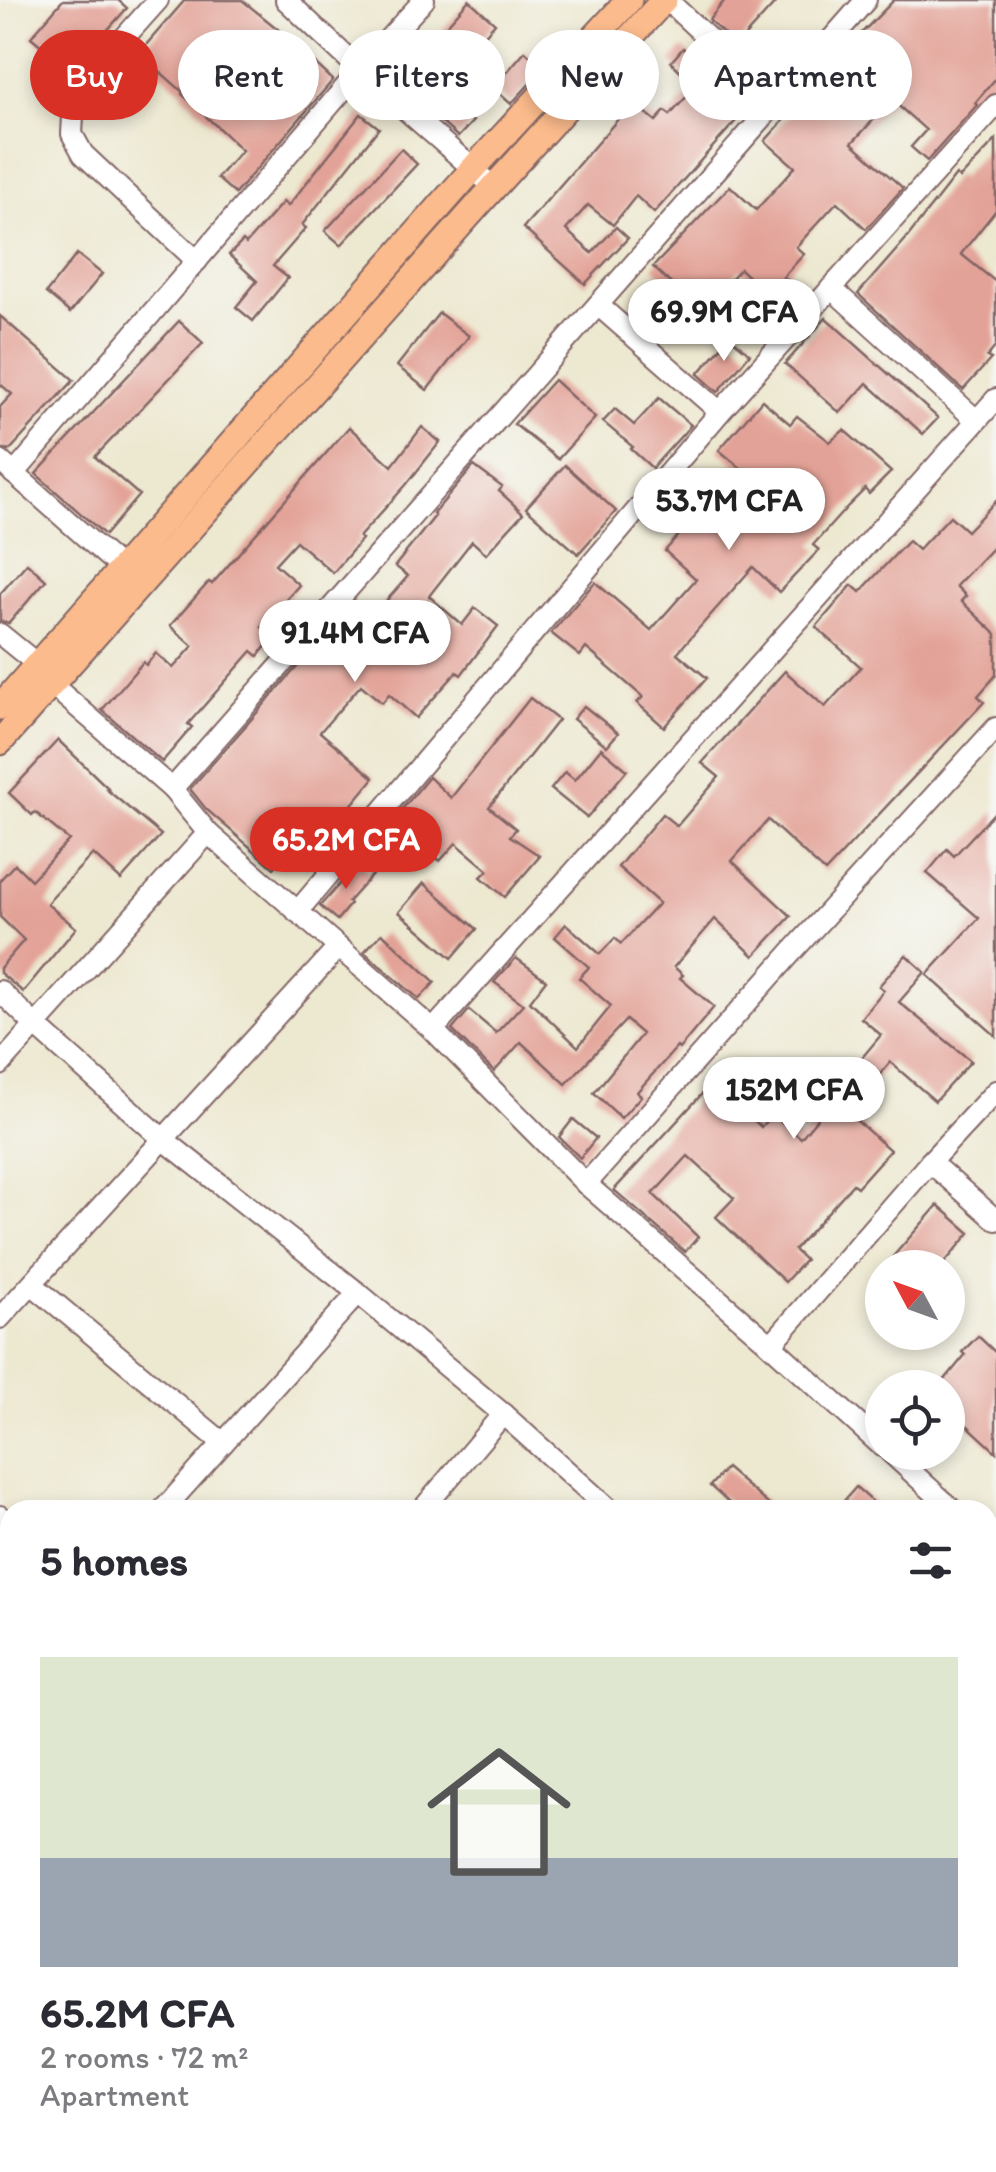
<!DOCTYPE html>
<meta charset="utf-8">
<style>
body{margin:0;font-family:Itim,sans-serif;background:#f2f2f3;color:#2b2b33;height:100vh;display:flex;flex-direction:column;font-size:38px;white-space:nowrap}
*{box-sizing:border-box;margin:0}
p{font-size:32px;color:#7c7c81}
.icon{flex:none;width:55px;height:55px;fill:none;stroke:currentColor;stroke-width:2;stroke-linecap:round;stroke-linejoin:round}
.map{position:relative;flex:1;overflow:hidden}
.sheet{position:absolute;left:0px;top:1500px;width:998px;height:672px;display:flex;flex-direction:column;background:#fff;border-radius:30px 30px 0 0;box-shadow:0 5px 15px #0003}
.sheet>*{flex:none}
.top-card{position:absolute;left:30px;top:30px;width:938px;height:90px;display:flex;gap:20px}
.needle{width:65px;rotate:311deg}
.buttons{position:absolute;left:865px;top:1250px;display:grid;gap:20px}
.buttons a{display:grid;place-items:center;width:100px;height:100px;border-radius:50%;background:#fff;box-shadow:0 5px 15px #0003;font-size:50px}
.price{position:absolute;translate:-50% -85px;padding:0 22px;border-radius:35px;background:#fff;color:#222;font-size:32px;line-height:65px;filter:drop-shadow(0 2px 5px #0008)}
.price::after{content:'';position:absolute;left:50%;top:60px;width:30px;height:22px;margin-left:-15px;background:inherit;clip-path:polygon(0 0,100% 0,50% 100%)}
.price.active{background:#d93025;color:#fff}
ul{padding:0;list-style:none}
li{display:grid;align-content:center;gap:20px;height:530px;padding:0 40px}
li span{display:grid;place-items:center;height:310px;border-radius:0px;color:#555}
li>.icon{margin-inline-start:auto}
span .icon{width:180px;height:180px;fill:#fffc;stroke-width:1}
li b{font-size:42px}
h2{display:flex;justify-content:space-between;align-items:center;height:120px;padding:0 40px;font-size:42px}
.pill{padding:0 35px;border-radius:45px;background:#fff;box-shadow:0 5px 15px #0003;font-size:35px;line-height:90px}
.pill.active{background:#d93025;color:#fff}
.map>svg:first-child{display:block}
</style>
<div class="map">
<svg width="996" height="2172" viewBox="0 0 996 2172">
<rect width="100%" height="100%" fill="#f6f6f2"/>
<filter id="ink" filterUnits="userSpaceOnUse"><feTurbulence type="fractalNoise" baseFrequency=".01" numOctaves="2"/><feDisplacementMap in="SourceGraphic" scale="20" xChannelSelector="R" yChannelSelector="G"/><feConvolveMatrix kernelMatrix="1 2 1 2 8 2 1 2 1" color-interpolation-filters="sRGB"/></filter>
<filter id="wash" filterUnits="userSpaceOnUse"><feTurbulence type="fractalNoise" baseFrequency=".0048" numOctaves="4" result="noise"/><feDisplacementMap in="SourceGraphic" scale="40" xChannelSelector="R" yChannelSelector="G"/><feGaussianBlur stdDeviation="2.25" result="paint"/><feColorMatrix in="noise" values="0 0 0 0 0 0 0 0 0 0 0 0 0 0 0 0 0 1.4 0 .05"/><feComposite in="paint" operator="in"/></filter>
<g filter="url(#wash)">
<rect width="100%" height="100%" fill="#ede8d0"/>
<g id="blocks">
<g fill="#e3a297">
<polygon points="63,0 118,0 127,8 71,71 31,37"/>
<polygon points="185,0 242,0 284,34 333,80 235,194 217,178 242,150 182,94 183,92 139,53"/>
<polygon points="469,0 495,23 455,69 429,45"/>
<polygon points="725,0 778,0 736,46 709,20"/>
<polygon points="894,0 996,0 996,78 975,103 977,105 927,161 911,147 926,130 892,100 852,143 903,188 866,229 837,202 796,247 804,254 783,277 806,295 787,317 772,304 774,301 740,269 701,312 653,267 730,186 756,210 795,167 765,141 804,98 811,105 850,62 841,54"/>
<polygon points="683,48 749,106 654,213 636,196 613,225 588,205 566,230 592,253 616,227 628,238 585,284 523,228 633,102 656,121 665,111 670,115 696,86 671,62"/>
<polygon points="525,51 544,68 511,104 493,88"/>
<polygon points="455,106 473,121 458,137 441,122"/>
<polygon points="361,114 379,128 302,225 306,228 273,266 288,278 253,321 236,307 257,281 229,255 243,241 246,244 283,202 288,206"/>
<polygon points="996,140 996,210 961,254 996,282 996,346 987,357 991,359 963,390 858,294 906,239 956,175 960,178"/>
<polygon points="401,149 417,164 341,245 325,231"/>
<polygon points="77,254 102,274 70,313 46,293"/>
<polygon points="439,313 469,336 427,390 397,366"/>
<polygon points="0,316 74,380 9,451 0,448 0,407 12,394 0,384"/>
<polygon points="826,318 938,418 923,434 867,383 840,413 785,364"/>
<polygon points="179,321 203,343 95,457 139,495 105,535 36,474"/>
<polygon points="730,337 750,354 718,392 698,374"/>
<polygon points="554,380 595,418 558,459 514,424"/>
<polygon points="659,398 691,425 652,468 631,449 633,447 603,422 615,409 634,425"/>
<polygon points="762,400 790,424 797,416 830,442 844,430 891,472 869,494 865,489 848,506 813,545 819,550 779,592 753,567 677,653 707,678 664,727 637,703 643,697 586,648 580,656 551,633 595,582 651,630 696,579 665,551 709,501 738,526 772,494 719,450"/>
<polygon points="349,427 392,466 422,427 440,442 406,485 359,537 362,539 333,573 296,541 275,564 299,585 262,627 274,636 258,656 252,651 188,724 192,727 162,762 102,710 143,662 146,665 156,653 173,668 193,646 170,626 209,582 212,584"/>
<polygon points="565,465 616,511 578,554 526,508"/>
<polygon points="474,466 502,487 499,491 523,513 486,554 472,541 429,596 462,625 475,608 498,626 461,675 457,672 416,718 389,694 382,703 361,685 320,732 374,778 338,821 325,809 274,868 206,809 190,789 305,658 346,616 361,630 408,576 395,566 435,516 433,514"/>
<polygon points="996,501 996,544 956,586 966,596 961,601 996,634 996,675 978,696 984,702 825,872 768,820 732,861 791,916 754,956 715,919 674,967 683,975 680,978 714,1007 679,1049 677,1047 637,1092 641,1096 621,1118 594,1093 642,1034 626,1020 566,1084 521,1042 494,1072 452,1030 469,1010 496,1033 523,1004 494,982 516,958 546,980 530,1001 578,1047 611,1006 579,978 589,967 555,937 566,924 600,954 615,938 621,944 659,903 618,867 662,814 677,826 719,777 702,763 785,671 825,707 861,667 816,627 852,585 860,592 908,541 918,550 950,516 967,531"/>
<polygon points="27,563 46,580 9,623 0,621 0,594"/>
<polygon points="530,698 558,720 489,807 516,829 510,836 540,856 505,897 481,877 488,870 456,843 440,861 394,819 429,777 451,798"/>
<polygon points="584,706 618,733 607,746 573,719"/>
<polygon points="58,740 108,788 106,789 161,835 121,880 93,854 51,898 47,904 76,928 23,992 0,973 0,968 24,940 0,917 0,880 15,864 31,880 69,840 35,812 32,815 9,793"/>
<polygon points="601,748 627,770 587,818 551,789 565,772 575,780"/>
<polygon points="996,811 996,1036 927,975 979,918 927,873 947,849 954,856"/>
<polygon points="358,863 372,875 348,902 350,904 337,920 320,906"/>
<polygon points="424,883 477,929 452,958 399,912"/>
<polygon points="382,933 435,982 419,999 364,952"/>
<polygon points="906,955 925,972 899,1002 971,1061 935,1101 890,1062 848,1113 890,1150 857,1187 853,1184 794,1250 805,1260 785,1282 716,1217 734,1198 688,1156 653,1194 698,1237 685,1252 614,1190 713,1082 761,1127 772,1114 801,1138 837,1094 834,1091 881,1035 861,1018 884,990 879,986"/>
<polygon points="573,1119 596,1138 580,1158 559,1137"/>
<polygon points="938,1205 970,1233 940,1268 883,1268"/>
<polygon points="978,1336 996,1353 996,1452 967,1425 948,1448 948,1388 938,1388 965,1355 962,1352"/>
<polygon points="726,1468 775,1510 737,1510 710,1486"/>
<polygon points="856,1487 882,1510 836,1510"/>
</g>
</g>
</g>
<g filter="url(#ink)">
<use href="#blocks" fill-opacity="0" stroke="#836565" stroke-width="2.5"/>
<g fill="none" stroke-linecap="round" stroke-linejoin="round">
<g stroke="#836565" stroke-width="24">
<g id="minor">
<polyline points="158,0 82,85 73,116 72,134 83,154 197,261"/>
<polyline points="286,0 360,70 494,187"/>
<polyline points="667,0 776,102"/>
<polyline points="831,288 976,420"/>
<polyline points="598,305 720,412"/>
<polyline points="0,461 132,578"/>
<polyline points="14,474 360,70 424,0"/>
<polyline points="0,634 37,664"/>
<polyline points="52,685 172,789 208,833 433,1030 586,1184 771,1345 882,1446"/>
<polyline points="172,789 866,0"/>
<polyline points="297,912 720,412 996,105"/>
<polyline points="0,991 36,1026 163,1139 358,1293 503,1414 610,1510"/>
<polyline points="433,1030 996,399"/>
<polyline points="0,1065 208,833"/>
<polyline points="930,1162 996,1220"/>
<polyline points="586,1184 791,953 996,728"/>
<polyline points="33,1285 223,1443"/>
<polyline points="0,1318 338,948"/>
<polyline points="771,1345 930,1162 996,1091"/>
<polyline points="890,1452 953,1510"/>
<polyline points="163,1510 358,1293"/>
<polyline points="422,1510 503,1414"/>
<polyline points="0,1516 10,1524"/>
<polyline points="988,1542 996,1550"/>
<polyline points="0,1719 10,1708"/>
<polyline points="988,1788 996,1795"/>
<polyline points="988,2002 996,2013"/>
<polyline points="643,2172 645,2162"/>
<polyline points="870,2172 878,2162"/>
</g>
</g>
<g stroke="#836565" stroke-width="29">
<g id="major">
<polyline points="0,707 472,170 629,0"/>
<polyline points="0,742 494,187 664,0"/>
</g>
</g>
<use href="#minor" stroke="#fff" stroke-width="20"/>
<use href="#major" stroke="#fbbb8c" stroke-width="25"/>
</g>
</g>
</svg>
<div class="buttons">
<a><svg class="needle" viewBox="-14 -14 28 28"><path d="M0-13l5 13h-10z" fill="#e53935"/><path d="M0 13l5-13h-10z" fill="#7c7c81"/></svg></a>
<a><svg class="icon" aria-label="locate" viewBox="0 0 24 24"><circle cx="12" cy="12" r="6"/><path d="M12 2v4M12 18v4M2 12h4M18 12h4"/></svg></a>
</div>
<b class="price" style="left:724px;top:364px">69.9M CFA</b>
<b class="price" style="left:729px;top:553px">53.7M CFA</b>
<b class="price" style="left:355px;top:685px">91.4M CFA</b>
<b class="price active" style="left:346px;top:892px">65.2M CFA</b>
<b class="price" style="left:794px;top:1142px">152M CFA</b>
<div class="top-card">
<a class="pill active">Buy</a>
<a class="pill">Rent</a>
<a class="pill">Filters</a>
<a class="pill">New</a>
<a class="pill">Apartment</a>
</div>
<section class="sheet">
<h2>5 homes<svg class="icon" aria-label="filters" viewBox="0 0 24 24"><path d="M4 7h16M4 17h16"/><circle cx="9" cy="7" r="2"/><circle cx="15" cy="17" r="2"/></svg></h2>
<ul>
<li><span style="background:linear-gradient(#dfe7d0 65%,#9aa5b1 0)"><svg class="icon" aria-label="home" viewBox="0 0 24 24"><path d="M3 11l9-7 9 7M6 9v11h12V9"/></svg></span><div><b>65.2M CFA</b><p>2 rooms · 72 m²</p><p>Apartment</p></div></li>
</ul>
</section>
</div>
